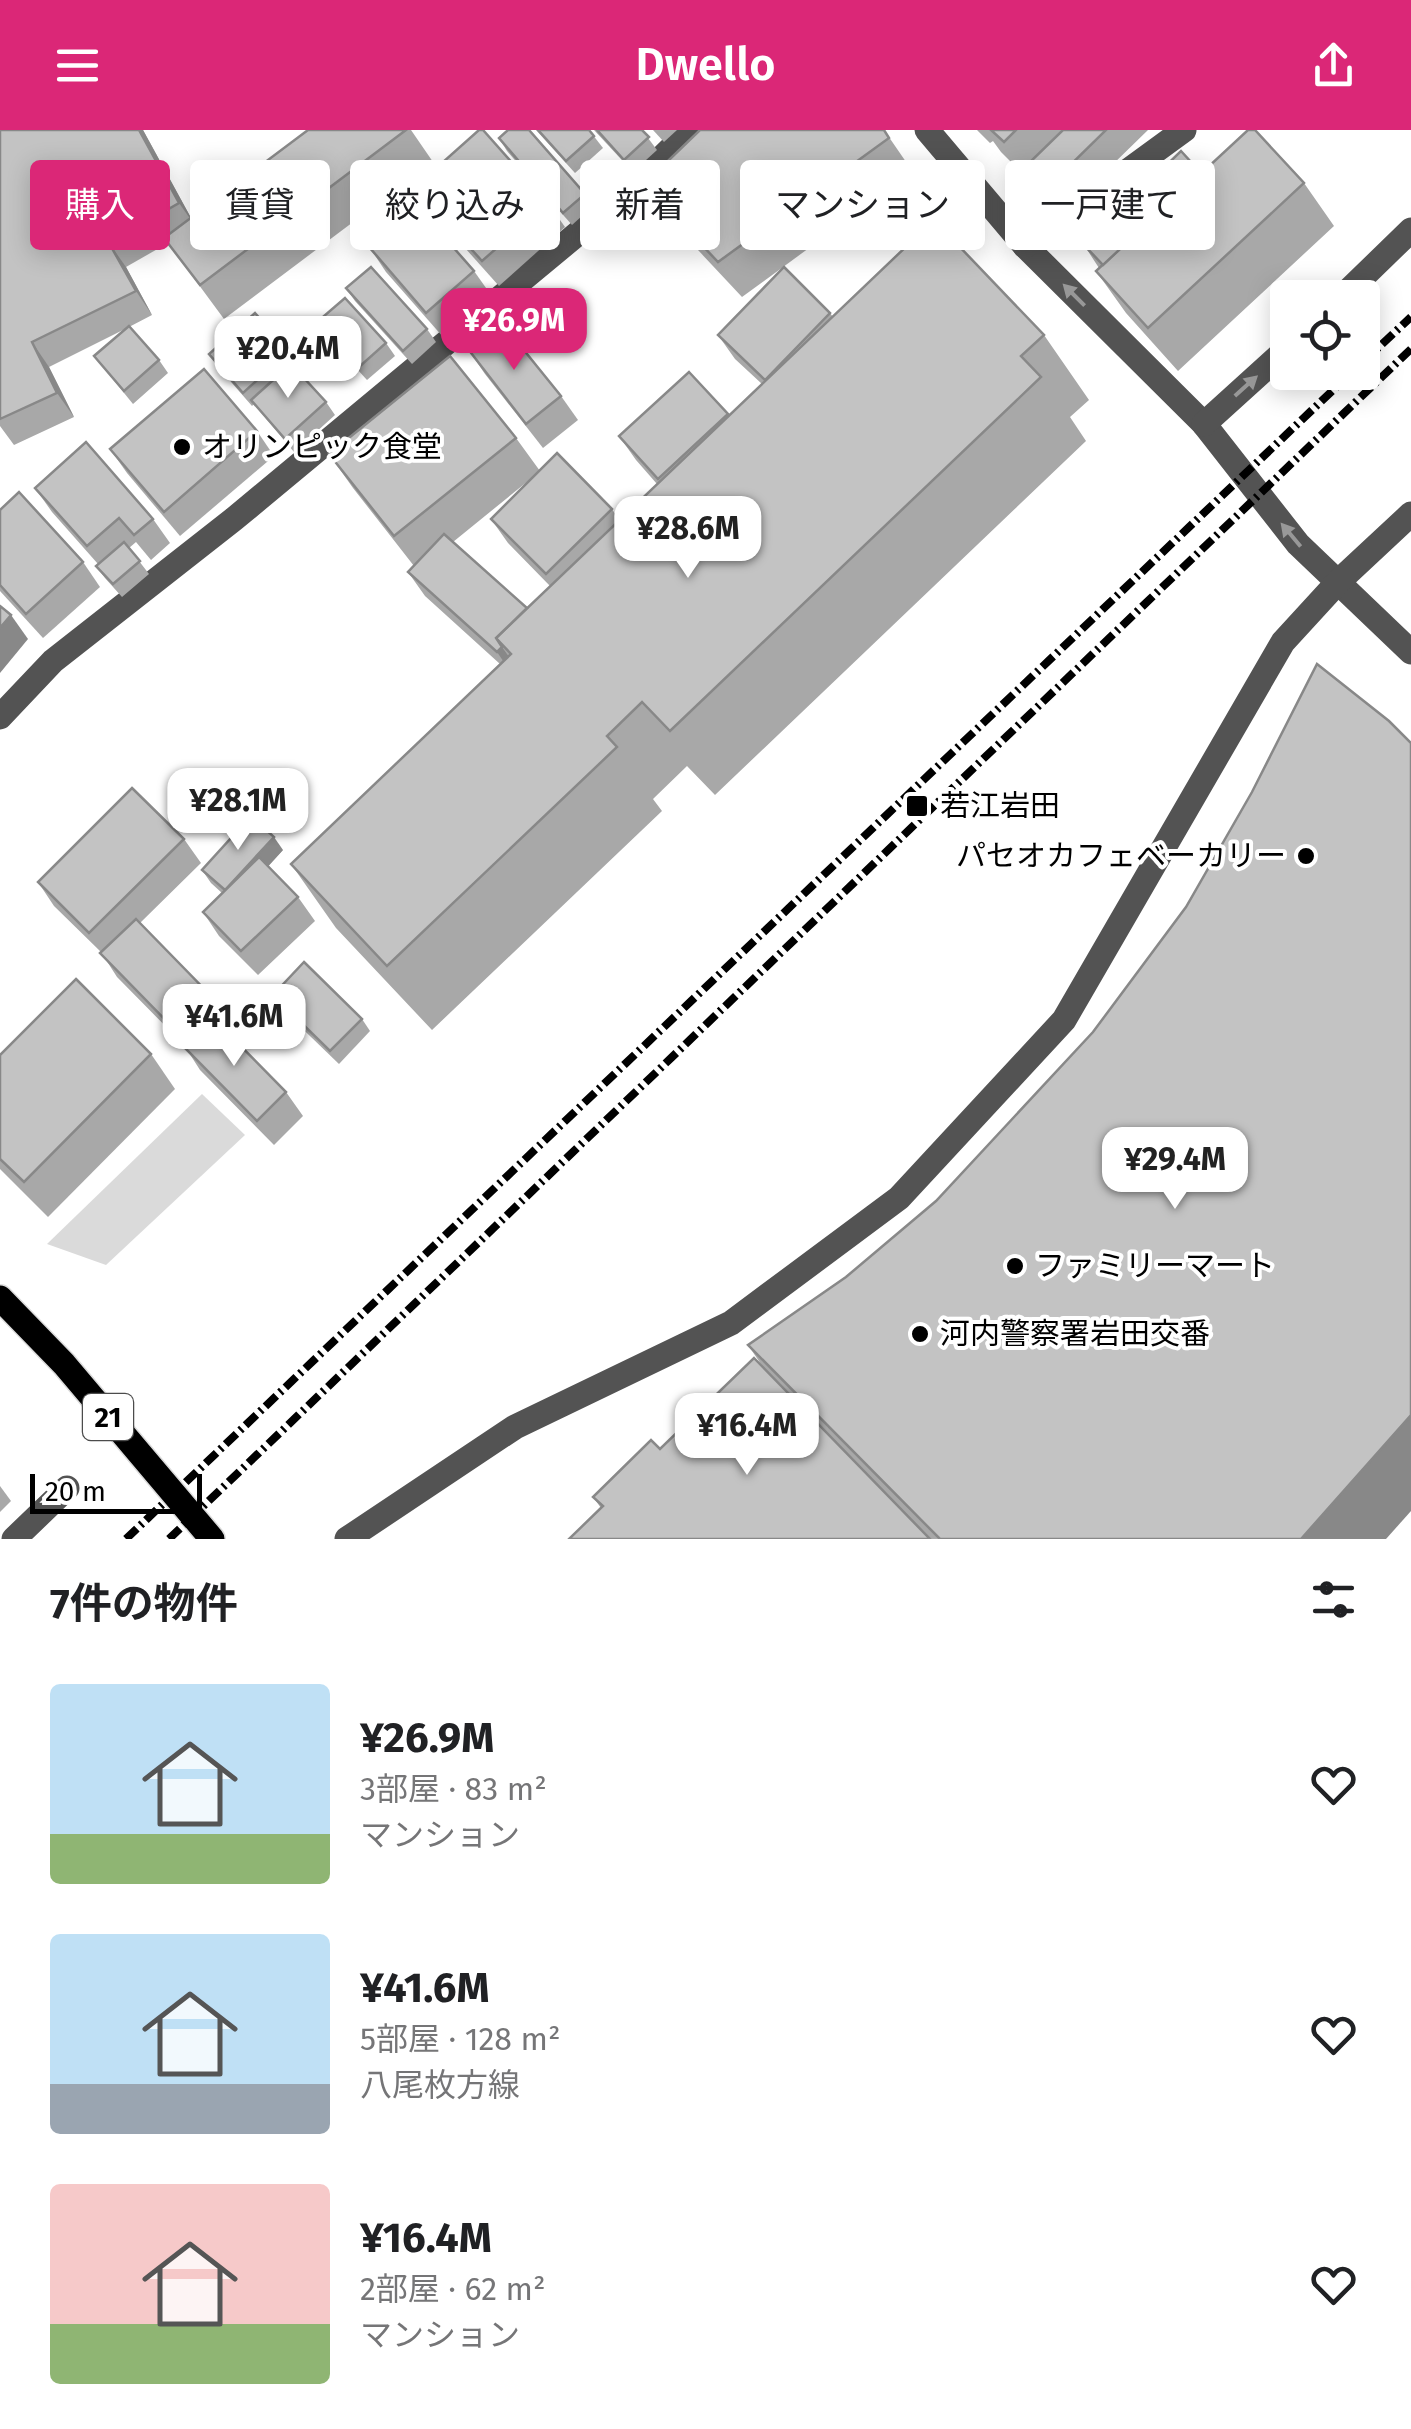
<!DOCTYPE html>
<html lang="ja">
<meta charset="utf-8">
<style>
body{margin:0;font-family:"Fira Sans","Noto Sans JP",sans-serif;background:#f2f2f2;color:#202124;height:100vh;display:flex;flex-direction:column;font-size:38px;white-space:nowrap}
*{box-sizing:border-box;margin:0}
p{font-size:32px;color:#757577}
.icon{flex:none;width:55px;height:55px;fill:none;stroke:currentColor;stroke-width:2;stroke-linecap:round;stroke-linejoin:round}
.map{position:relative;height:1409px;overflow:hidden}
.panel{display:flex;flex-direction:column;background:#fff;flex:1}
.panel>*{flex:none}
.hud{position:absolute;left:30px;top:30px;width:1352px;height:90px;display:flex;gap:20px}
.tools{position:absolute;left:1270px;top:150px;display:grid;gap:20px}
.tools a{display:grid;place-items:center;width:110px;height:110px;border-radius:10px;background:#fff;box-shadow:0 5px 25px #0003;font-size:50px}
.scale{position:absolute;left:30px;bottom:25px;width:172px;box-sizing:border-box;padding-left:10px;border:5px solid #000;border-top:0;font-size:28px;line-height:35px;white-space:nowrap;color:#000;-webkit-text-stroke:8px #fff;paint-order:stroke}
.price{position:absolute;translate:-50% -85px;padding:0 22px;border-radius:20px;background:#fff;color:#222;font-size:32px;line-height:65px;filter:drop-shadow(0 2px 5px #0008)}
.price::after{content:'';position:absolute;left:50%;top:60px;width:30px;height:22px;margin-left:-15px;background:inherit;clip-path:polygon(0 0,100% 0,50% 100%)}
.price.on{background:#db2777;color:#fff}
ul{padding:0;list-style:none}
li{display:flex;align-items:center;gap:30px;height:250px;padding:0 50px}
li span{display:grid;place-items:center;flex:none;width:280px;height:200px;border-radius:10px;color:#555}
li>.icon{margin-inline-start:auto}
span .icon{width:120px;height:120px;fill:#fffc;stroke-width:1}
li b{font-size:42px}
h2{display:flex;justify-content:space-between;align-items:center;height:120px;padding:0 50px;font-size:42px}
.chip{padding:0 35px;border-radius:10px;background:#fff;box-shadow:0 5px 25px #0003;font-size:35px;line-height:90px}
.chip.on{background:#db2777;color:#fff}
header{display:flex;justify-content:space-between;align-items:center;height:130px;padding:0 50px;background:#db2777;color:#fff;font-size:45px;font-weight:600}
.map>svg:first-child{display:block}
</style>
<header><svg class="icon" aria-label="menu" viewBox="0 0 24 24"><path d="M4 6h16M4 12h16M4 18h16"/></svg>Dwello<svg class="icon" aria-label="share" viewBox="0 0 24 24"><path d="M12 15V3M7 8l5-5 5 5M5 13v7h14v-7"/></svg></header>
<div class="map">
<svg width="1411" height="1409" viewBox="0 0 1411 1409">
<rect width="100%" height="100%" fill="#fff"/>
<polygon fill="#dadada" points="202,964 245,1005 106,1135 47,1114"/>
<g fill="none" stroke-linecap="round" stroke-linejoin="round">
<g stroke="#dbdbdb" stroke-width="28">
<polyline id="major" points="0,1168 64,1234 212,1409"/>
</g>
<g stroke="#535353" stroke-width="25">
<polyline points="927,0 1025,116 1204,294 1298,414 1411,522"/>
<polyline points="1025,116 1184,0"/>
<polyline points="1341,168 1411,100"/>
<polyline points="1204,294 1288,218"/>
<polyline points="0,587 53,531 234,389 624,65 690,0"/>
<polyline points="14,1409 67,1358"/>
<polyline points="347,1409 515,1297 731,1193 899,1068 1064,890 1283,512 1338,452 1411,384"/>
</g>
<use href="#major" stroke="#000" stroke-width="25"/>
<g stroke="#000" stroke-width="8" stroke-dasharray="15 5 2.5 5" stroke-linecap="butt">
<polyline points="1362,233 1411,187"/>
<polyline points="126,1409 1352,242"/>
<polyline points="169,1409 1411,219"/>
</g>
</g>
<g fill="#a8a8a8" fill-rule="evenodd">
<polygon points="0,0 143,0 191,88 308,0 411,0 433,32 224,189 168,113 126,137 152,185 129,197 159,230 168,243 133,274 94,226 127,198 49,237 74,287 14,315 0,296"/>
<polygon points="536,0 589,0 603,18 575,43"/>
<polygon points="594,0 642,0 657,20 633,42"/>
<polygon points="653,0 677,0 664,12"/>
<polygon points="884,0 913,42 742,167 668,88 644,54"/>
<polygon points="977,0 1148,0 1066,80 1039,49 1034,55 1001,22 993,11 990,13"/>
<polygon points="499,8 585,64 593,76 572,95 507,21"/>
<polygon points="1201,43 1304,53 1334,96 1178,241 1126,183 1096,141 1099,138 1084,115"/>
<polygon points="415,57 548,73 565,97 499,156 432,81"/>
<polygon points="370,118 474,141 491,165 443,207 386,142"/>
<polygon points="346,158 427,199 436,212 412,234 355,171"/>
<path d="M830,183l3,4 211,18 45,65 -19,17 16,24 -371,354 -28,-29 -34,33 9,12 -230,219 -96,-102 -45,-64 209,-200 -75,-68 -17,-24 6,-6 -61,-78 -24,-34 187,-16 24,33 72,38 7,11 38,-36 -21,-24 -17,-24 70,-64 40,43 33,-31 -27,-25 -17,-24zM533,347l-42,42 17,24 42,43 -23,22 -74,-66z"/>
<polygon points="317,192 386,213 395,226 367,250 326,205"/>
<polygon points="468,219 561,266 578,290 543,318 485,244"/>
<polygon points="289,221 298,233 294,238 326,272 335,285 294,322 254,274 252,276 218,237 209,224"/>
<polygon points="257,301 274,326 180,406 127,343 110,319"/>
<polygon points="35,358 153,389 170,413 151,430 136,412 129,418 149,444 122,467 105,448 96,436 98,434 52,382"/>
<polygon points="0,380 83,432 100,457 43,508 0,461"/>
<polygon points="184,709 201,733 140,793 215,870 232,895 226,901 286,962 303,986 274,1015 200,940 184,915 117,847 101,822 54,776 38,752"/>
<polygon points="283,720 268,736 298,767 315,791 258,845 219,806 203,782 222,763 211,753 202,740"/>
<polygon points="273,865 362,889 370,901 339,934 281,878"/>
<polygon points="151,924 175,959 48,1087 0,1039 0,925"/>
<polygon points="748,1215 1386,1409 569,1409 601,1378 593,1367 660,1319 765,1240"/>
<polygon points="0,1356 11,1371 0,1382"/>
</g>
<g fill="#888">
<polygon points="139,0 143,0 196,97 179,73"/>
<polygon points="109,113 126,137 152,185 136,161"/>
<polygon points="32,212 49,237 74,287 57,263"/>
<polygon points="11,485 28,509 0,543 0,498"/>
<polygon points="502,517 519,541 514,547 497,522"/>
<polygon points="274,707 283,720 235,773 226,761"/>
<polygon points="1411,1285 1411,1381 1386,1409 1301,1409"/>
</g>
<g fill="#c3c3c3" stroke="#888" stroke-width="2.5">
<polygon points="0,0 139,0 179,73 109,113 136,161 32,212 57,263 0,289"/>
<polygon points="308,0 406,0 200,155 164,108"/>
<polygon points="479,0 483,0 548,73 482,131 415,57"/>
<polygon points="508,0 529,0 585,64 563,83 499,8"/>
<polygon points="538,0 589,0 594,6 566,31"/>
<polygon points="597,0 642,0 649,7 624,30"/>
<polygon points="700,0 884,0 889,8 718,132 644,54"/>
<polygon points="991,0 1016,0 1004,12"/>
<polygon points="1063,0 1106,0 1049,56 1029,33"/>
<polygon points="1248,0 1255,0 1304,53 1148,198 1096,141"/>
<polygon points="1181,21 1201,43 1103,135 1084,115"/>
<polygon points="417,76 474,141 426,183 370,118"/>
<polygon points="934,90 1044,205 1021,226 1041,247 670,601 642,572 607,606 617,617 387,836 291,734 511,524 496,508"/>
<polygon points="371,137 427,199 403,221 346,158"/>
<polygon points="784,137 830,183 765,250 718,205"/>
<polygon points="345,168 386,213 358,238 317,192"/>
<polygon points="255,183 289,221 243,263 209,224"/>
<polygon points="502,193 561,266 526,294 468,219"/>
<polygon points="129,196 159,230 124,261 94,226"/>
<polygon points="450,226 516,308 394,406 329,324"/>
<polygon points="291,234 326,272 285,309 251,270"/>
<polygon points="204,239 257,301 164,382 110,319"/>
<polygon points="689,242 728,284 658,349 619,306"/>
<polygon points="86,312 153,389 134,405 119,388 87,416 35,358"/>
<polygon points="557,323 612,379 546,444 491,389"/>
<polygon points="19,362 83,432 26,484 0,455 0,380"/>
<polygon points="444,404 527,478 496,508 502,517 497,522 408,442"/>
<polygon points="124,412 140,431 113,454 96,436"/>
<polygon points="0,476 11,485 0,498"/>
<polygon points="1317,534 1389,591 1411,613 1411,1285 1301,1409 940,1409 748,1215 846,1147 936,1071 1093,902 1186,777 1252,662"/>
<polygon points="132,658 184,709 89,803 38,752"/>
<polygon points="251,686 274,707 225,760 202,740"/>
<polygon points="259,727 298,767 241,821 203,782"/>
<polygon points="136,789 215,870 180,905 100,823"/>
<polygon points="304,832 362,889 330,921 273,865"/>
<polygon points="76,849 151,924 24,1052 0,1029 0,925"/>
<polygon points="212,887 286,962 257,991 183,916"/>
<polygon points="754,1228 930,1409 569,1409 603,1376 593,1367 651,1310 660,1319"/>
</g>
<defs><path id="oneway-solid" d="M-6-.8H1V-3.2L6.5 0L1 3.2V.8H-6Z" transform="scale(2.5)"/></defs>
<g fill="#989898">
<use href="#oneway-solid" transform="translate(1074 165) rotate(-135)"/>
<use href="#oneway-solid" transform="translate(1246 256) rotate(-42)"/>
<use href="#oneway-solid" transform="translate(1291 405) rotate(-130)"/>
</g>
<g fill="#000" stroke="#fff" stroke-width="4">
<circle cx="182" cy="317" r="10"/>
<rect x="905" y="664" width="24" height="24" rx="5"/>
<circle cx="1306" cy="726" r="10"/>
<circle cx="1015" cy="1136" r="10"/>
<circle cx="920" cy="1204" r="10"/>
</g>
<g text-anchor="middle" stroke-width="8" stroke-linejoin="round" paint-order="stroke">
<rect fill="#fff" stroke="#4c4c4c" stroke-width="2.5" x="83" y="1264" width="50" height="46" rx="8"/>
<g font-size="28" font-weight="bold" fill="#000">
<text x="108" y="1297">21</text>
</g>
<g font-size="30" fill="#000" stroke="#fff" text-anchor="start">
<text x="202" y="327">オリンピック食堂</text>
<text x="940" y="686">若江岩田</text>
<text x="1286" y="736" text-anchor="end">パセオカフェベーカリー</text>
<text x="1035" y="1146">ファミリーマート</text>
<text x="940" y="1214">河内警察署岩田交番</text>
</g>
</g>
</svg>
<div class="tools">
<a><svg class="icon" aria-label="locate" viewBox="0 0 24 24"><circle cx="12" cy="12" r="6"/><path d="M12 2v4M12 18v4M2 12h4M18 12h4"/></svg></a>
</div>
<div class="scale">20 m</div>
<b class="price on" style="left:514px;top:243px">¥26.9M</b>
<b class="price" style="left:288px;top:271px">¥20.4M</b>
<b class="price" style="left:688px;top:451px">¥28.6M</b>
<b class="price" style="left:238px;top:723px">¥28.1M</b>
<b class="price" style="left:234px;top:939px">¥41.6M</b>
<b class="price" style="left:1175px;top:1082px">¥29.4M</b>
<b class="price" style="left:747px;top:1348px">¥16.4M</b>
<div class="hud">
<a class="chip on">購入</a>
<a class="chip">賃貸</a>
<a class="chip">絞り込み</a>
<a class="chip">新着</a>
<a class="chip">マンション</a>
<a class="chip">一戸建て</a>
</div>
</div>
<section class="panel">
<h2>7件の物件<svg class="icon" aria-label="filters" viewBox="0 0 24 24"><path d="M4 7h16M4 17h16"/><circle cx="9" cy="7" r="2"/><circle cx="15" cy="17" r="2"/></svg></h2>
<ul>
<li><span style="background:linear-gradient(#bfe0f5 75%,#8fb573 0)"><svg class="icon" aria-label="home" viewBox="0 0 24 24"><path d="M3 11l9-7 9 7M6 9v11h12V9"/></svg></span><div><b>¥26.9M</b><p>3部屋 · 83 m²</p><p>マンション</p></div><svg class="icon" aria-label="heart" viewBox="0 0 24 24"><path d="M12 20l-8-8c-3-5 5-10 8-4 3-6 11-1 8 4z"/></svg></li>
<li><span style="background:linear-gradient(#bfe0f5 75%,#9aa5b1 0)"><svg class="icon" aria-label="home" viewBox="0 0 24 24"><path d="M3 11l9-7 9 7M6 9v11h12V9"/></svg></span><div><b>¥41.6M</b><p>5部屋 · 128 m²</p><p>八尾枚方線</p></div><svg class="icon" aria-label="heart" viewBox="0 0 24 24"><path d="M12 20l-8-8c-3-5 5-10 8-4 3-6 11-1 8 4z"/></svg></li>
<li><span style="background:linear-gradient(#f6c9c9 70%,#8fb573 0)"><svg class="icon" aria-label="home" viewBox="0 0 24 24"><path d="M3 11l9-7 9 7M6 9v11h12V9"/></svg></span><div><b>¥16.4M</b><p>2部屋 · 62 m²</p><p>マンション</p></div><svg class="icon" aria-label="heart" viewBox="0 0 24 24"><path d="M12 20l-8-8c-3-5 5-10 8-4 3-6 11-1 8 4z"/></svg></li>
</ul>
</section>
